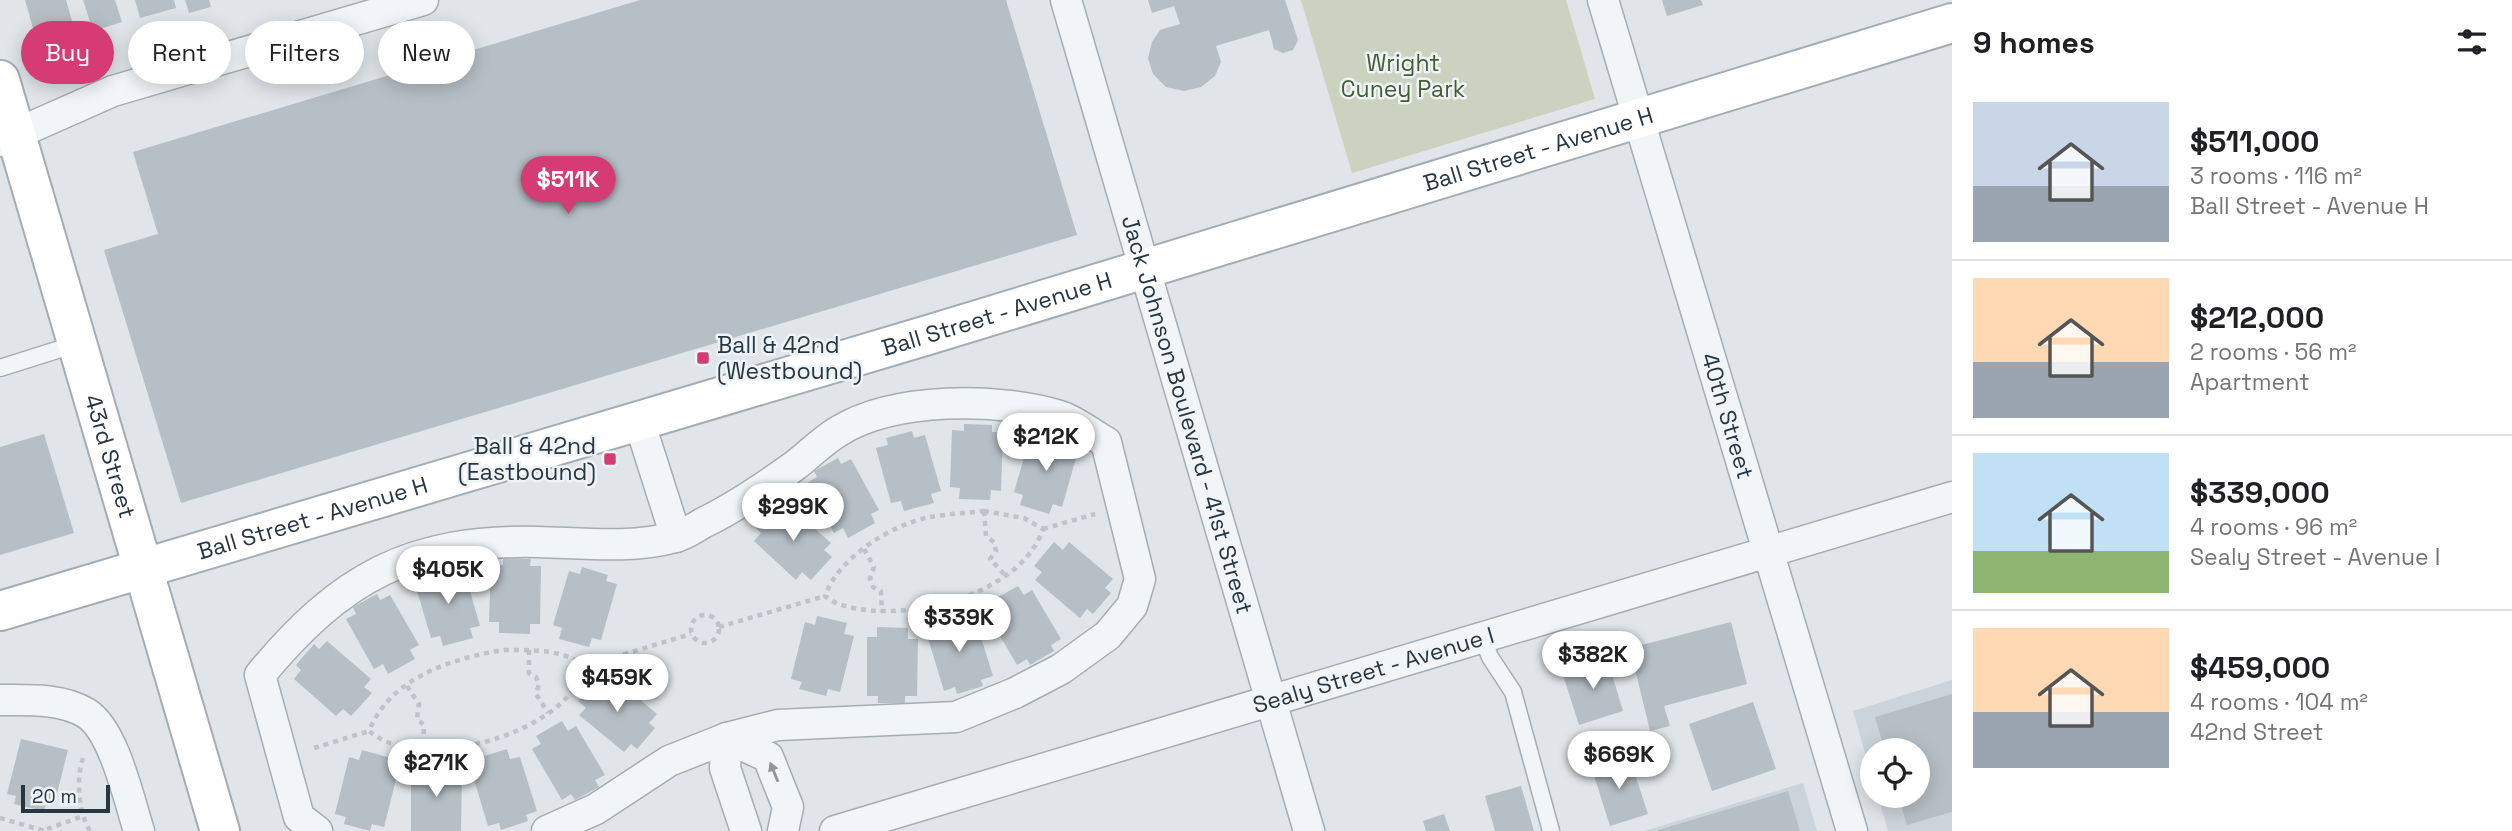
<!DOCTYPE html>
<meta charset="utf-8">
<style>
body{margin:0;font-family:"Space Grotesk",sans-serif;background:#f2f2f2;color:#202124;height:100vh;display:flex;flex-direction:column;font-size:26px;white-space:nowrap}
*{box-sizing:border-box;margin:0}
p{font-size:23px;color:#757577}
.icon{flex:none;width:38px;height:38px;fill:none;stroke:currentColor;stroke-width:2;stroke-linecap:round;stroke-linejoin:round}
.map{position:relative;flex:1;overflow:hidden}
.side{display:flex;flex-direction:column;background:#fff;width:560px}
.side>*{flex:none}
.top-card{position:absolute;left:21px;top:21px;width:665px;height:63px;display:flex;gap:14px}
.buttons{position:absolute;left:1860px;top:738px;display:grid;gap:14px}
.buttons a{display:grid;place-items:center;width:70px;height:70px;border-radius:50%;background:#fff;box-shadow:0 4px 18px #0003;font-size:35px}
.scale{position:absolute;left:21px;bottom:18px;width:89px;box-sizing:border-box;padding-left:7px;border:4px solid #273641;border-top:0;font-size:19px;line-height:24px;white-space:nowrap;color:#273641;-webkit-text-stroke:5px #eef3f6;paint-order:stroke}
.price{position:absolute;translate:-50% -60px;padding:0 16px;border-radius:24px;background:#fff;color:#222;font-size:23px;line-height:46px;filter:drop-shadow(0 2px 4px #0008)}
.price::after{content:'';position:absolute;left:50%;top:42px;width:21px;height:16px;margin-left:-10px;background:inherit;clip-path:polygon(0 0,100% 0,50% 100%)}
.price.active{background:#d53c73;color:#fff}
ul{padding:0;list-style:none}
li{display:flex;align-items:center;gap:21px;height:175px;padding:0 21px}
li+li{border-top:2px solid #e0e0e0}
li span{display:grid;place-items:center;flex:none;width:196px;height:140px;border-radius:0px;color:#555}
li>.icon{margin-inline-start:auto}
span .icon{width:84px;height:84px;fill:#fffc;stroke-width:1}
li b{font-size:30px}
h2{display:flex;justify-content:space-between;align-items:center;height:84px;padding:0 21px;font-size:30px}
.tag{padding:0 24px;border-radius:32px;background:#fff;box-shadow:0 4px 18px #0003;font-size:24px;line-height:63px}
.tag.active{background:#d53c73;color:#fff}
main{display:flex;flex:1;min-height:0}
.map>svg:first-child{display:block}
</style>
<main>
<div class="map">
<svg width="1952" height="831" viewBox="0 0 1952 831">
<rect width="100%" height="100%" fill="#dfe5e9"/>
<g fill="#ccd4db">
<polygon points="1952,680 1952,831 1888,831 1878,796 1918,796 1918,751 1872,751 1872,777 1853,711"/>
<polygon points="1803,783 1817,831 1644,831"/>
</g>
<polygon fill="#c9d3bf" points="1301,0 1566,0 1595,99 1352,173"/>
<g fill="#b6bfc6">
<polygon points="25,0 66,0 78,42 40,53"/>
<polygon points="83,0 115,0 122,22 93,31"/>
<polygon points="135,0 174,0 176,8 140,18"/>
<polygon points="185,0 209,0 211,7 189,13"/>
<polygon points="640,0 1006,0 1077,235 181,503 104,250 158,234 133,152"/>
<polygon points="1148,0 1285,0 1298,40 1293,50 1283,53 1274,49 1269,30 1216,46 1221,62 1215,76 1201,87 1184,91 1166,87 1153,74 1148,58 1152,42 1160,30 1180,24 1174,6 1152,13"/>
<polygon points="1662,0 1701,0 1703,5 1667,16"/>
<polygon points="964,424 992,425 992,432 1003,432 1001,491 991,490 990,500 959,499 960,488 950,487 952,430 964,431"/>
<polygon points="912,431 914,438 925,435 941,491 931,494 934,503 904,511 901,501 891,503 876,448 888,445 886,438"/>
<polygon points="44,434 74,533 0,555 0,447"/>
<polygon points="1043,434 1070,441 1067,448 1078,451 1062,507 1053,504 1049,514 1020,505 1023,495 1014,492 1030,437 1041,440"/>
<polygon points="838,458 841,464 851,459 879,510 871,514 875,523 848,538 843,528 834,533 807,483 817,477 814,471"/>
<polygon points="787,504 831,543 824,550 832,557 811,580 802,572 796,580 754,541 761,533 756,528 775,507 780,512"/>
<polygon points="1054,542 1063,550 1069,542 1113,579 1105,588 1111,593 1093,614 1087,609 1080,618 1035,580 1042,572 1034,566"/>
<polygon points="503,558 531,559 530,566 541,566 540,624 530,624 530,634 499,633 499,622 489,622 491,565 503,565"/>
<polygon points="451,566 453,573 464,570 480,626 470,628 473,638 443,646 440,636 431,638 415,584 426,581 425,574"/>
<polygon points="582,567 608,575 606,581 617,584 601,640 592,638 589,647 559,639 562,628 553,625 569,571 580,574"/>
<polygon points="1018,586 1024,595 1032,590 1061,639 1051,645 1054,651 1030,665 1027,659 1017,665 988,615 996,610 991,601"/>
<polygon points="377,594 380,600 390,595 419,645 410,650 415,659 388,674 383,664 374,669 346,619 356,614 353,607"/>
<polygon points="963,614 967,624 976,621 993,676 981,680 983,686 957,694 955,687 944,691 927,635 936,632 933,623"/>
<polygon points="817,616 847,623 844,634 854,636 840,692 828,689 826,696 799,689 802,682 791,679 805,622 815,625"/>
<polygon points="1731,622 1747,684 1664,706 1670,726 1650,731 1630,648"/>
<polygon points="877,627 908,628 908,639 918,639 917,696 905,696 905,703 878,703 878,696 867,696 867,637 877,637"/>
<polygon points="327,641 371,679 364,687 372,693 351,716 343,709 336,716 294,679 301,670 296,665 314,644 319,649"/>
<polygon points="1594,656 1597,665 1608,661 1623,711 1579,725 1563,675 1575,671 1572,663"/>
<polygon points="613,677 657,714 649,723 655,728 637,749 631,744 624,752 579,715 586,708 578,701 598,678 607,685"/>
<polygon points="1952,694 1952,812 1907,825 1898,796 1918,796 1918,751 1885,751 1875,717"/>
<polygon points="1753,702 1776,769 1712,791 1689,724"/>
<polygon points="562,721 568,731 576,726 605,775 595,780 599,787 575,800 571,794 562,800 532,749 541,744 536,736"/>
<polygon points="21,739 68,750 54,805 46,804 44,811 14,804 16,796 7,794"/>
<polygon points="507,749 510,759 520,757 537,811 526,815 528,821 501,830 499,823 488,826 471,770 481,767 478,758"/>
<polygon points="362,750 391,758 389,769 398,772 384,827 372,824 370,831 344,824 346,817 335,814 349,757 359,760"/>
<polygon points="1629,756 1648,814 1610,826 1591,766"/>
<polygon points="421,763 452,763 452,774 462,774 461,831 411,831 411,772 421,772"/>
<polygon points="1521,786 1534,831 1495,831 1485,796"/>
<polygon points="1788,791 1800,831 1658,831 1658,830"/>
<polygon points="1444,814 1450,831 1426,831 1423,821"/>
</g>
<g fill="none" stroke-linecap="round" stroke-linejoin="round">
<g stroke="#a4adb3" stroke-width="19">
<g id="lane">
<polyline points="0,368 76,344"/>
<polyline points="1482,637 1490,657 1513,692 1551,831"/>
</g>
</g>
<g stroke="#a4adb3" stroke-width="33">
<g id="street">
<path id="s1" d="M1066,0l243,831"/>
<path id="s2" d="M1603,0l249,831"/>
<polyline points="0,141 113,91 423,0"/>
<polyline points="639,421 676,537"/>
<path d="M0,700c27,0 61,-2 86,13 28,17 43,87 53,118"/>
<polyline points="727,738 768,757 788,807 783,831"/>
<polyline points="727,738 725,768 746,831"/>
<path d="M317,831l-18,-14 -39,-142c80,-97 150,-136 278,-133 44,1 94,7 137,-5 10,-2 19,-9 28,-14 31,-15 62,-36 90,-56 15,-11 29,-26 46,-36 55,-34 159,-34 221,-15 16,5 31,18 46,26l34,137 -8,27 -24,29 -47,34 -46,24 -59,24 -178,8 -51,13 -58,23 -73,48 -49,22"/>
<path id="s3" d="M835,831l1117,-334"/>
</g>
</g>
<g stroke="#a4adb3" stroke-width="42">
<g id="secondary">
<path id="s4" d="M0,80l220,751"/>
<path id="s5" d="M0,611l928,-276 1024,-312"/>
</g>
</g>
<g stroke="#bdc3c8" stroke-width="4.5" stroke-dasharray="5 5" stroke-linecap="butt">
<path d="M984,511l40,7 19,11c-21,62 -119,88 -177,81 -14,-2 -31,-5 -41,-14 14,-39 66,-71 105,-79 18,-3 36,-4 54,-6z"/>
<polyline points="984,511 986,536 994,542 996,551 990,559 1005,575"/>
<polyline points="1043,529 1095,514"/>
<polyline points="864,549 874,567 870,578 873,587 881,591 882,612"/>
<circle cx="705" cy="629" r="14"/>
<polyline points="719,627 825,596"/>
<path d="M504,650c27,0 59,-1 81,16 -16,68 -166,109 -216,65 21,-53 83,-73 135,-81z"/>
<polyline points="529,650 529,673 536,677 539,684 536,694 548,713"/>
<polyline points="585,666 691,634"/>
<polyline points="407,686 419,704 417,719 424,725 423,748"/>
<polyline points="314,748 369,731"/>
<path d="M83,758c-7,19 -5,55 7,73"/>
<polyline points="0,818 45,831"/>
<polyline points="47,829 83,816"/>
</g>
<use href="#lane" stroke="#f2f5f7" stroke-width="16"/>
<use href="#street" stroke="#f2f5f7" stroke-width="30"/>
<use href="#secondary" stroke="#fff" stroke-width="38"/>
</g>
<defs><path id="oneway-solid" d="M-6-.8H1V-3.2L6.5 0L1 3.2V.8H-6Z" transform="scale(1.75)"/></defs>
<use fill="#8c969c" href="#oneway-solid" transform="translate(774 772) rotate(-112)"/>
<g fill="#d53c73" stroke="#eef3f6" stroke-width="2.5">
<rect x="696" y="351" width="14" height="14" rx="3.5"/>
<rect x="603" y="452" width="14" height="14" rx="3.5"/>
</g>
<g text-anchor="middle" stroke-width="5" stroke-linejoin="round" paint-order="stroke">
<g font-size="23" fill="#445d33" stroke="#eef3f6">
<text x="1403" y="71">Wright<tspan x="1403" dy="26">Cuney Park</tspan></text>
</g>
<g font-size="23" fill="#273641" stroke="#eef3f6">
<text dy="8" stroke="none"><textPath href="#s5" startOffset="1606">Ball Street - Avenue H</textPath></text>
<text dy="8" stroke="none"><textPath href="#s5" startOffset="1040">Ball Street - Avenue H</textPath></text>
<text dy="8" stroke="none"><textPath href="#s2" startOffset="434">40th Street</textPath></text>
<text dy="8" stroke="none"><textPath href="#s1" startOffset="432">Jack Johnson Boulevard - 41st Street</textPath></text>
<text dy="8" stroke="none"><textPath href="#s4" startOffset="392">43rd Street</textPath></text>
<text dy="8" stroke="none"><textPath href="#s5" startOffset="326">Ball Street - Avenue H</textPath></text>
<text dy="8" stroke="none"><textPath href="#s3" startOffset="562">Sealy Street - Avenue I</textPath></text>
</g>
<g font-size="23" fill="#273641" stroke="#eef3f6" text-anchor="start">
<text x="717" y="353">Ball &amp; 42nd<tspan x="717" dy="26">(Westbound)</tspan></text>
<text x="596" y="454" text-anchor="end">Ball &amp; 42nd<tspan x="596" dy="26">(Eastbound)</tspan></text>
</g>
</g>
</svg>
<div class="buttons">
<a><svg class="icon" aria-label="locate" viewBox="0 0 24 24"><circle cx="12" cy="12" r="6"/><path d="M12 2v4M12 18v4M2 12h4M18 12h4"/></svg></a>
</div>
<div class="scale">20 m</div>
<b class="price active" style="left:568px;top:216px">$511K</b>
<b class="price" style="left:1046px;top:473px">$212K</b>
<b class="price" style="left:793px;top:543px">$299K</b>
<b class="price" style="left:448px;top:606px">$405K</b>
<b class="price" style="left:959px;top:654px">$339K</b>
<b class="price" style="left:1593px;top:691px">$382K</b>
<b class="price" style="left:617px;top:714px">$459K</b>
<b class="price" style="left:1619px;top:791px">$669K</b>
<b class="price" style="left:436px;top:799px">$271K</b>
<div class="top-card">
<a class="tag active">Buy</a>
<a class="tag">Rent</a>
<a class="tag">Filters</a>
<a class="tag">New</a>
</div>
</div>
<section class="side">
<h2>9 homes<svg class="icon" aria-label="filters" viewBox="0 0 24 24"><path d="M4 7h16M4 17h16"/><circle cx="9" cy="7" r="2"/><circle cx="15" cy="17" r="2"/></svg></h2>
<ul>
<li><span style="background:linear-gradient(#c9d6e8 60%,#9aa5b1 0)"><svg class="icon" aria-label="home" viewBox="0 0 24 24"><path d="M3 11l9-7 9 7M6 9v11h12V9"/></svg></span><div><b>$511,000</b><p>3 rooms · 116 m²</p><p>Ball Street - Avenue H</p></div></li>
<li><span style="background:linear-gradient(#ffd9b3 60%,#9aa5b1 0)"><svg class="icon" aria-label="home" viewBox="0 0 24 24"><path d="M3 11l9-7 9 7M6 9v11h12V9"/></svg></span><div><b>$212,000</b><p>2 rooms · 56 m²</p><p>Apartment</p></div></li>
<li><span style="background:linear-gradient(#bfe0f5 70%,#8fb573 0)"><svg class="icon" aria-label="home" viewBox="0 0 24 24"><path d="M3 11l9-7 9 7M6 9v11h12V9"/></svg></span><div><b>$339,000</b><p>4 rooms · 96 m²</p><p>Sealy Street - Avenue I</p></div></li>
<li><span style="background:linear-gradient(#ffd9b3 60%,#9aa5b1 0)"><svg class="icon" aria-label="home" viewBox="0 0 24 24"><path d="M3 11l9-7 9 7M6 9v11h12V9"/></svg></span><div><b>$459,000</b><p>4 rooms · 104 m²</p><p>42nd Street</p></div></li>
</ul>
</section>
</main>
